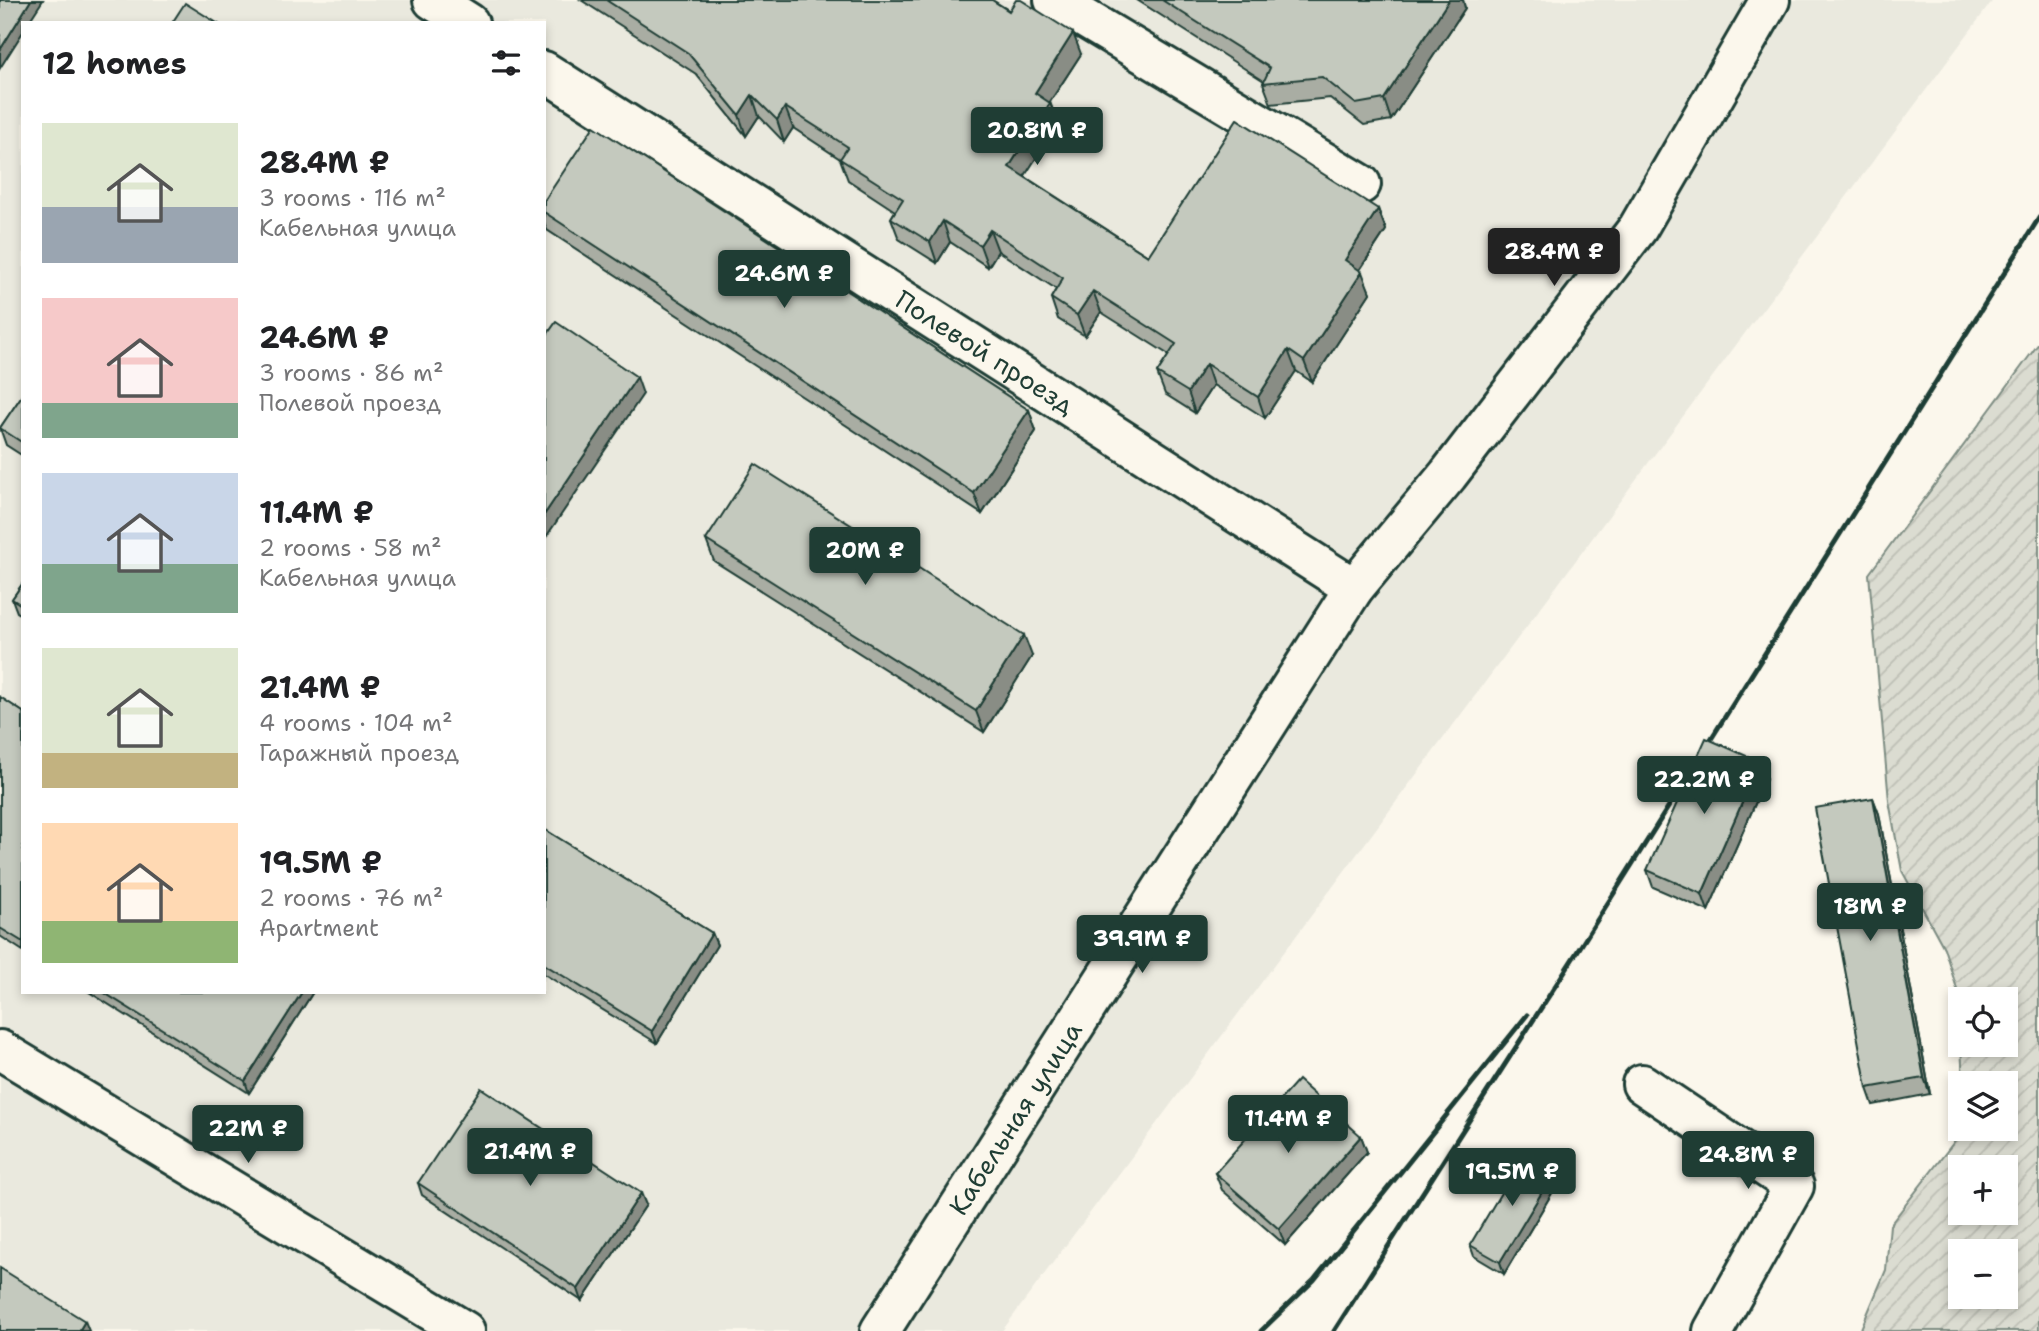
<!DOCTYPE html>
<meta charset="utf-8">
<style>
body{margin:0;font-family:"Shantell Sans",sans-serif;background:#f6f6f6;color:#202124;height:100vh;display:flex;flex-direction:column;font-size:26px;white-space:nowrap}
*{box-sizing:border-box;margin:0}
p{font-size:23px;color:#757577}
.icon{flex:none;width:38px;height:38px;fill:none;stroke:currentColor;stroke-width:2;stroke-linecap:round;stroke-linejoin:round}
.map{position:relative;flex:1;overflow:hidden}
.drawer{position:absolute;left:21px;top:21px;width:525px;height:973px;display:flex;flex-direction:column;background:#fff;border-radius:0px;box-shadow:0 4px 10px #0003}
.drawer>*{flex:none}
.controls{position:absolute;left:1948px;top:987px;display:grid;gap:14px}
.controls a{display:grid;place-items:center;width:70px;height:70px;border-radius:0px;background:#fff;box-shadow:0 4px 10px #0003;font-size:35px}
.price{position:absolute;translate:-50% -60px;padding:0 16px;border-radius:7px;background:#1f3d34;color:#fff;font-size:23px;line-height:46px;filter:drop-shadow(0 2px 4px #0008)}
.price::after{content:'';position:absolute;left:50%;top:42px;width:21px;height:16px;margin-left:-10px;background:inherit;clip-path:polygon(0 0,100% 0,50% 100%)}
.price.selected{background:#222;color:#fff}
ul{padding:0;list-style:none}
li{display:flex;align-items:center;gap:21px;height:175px;padding:0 21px}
li span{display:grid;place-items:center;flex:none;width:196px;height:140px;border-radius:0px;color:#555}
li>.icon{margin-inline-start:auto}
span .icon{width:84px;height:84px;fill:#fffc;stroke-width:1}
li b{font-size:30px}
h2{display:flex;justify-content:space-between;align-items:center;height:84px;padding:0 21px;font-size:30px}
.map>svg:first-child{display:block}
</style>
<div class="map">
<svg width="2039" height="1331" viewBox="0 0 2039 1331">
<defs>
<pattern id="garden-furrows" width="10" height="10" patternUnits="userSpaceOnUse" patternTransform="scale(1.75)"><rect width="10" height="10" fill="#dbdcd1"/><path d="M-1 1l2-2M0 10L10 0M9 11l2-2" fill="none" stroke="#bcbeb4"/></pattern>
</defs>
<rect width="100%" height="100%" fill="#fbf7ec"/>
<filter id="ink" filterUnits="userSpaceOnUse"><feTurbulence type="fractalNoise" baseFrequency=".0143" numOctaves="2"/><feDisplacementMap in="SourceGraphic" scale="14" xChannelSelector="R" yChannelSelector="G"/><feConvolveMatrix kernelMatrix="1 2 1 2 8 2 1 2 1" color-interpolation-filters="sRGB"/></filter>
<g filter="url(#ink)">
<path fill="#eae9de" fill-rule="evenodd" d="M0,0h1993l-991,1331h-1002zM23,23h521v969h-521z"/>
<path fill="url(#garden-furrows)" stroke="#7d8c82" stroke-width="2" fill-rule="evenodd" d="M2039,343v988h-179l26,-61 4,-45 74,-96h42v-46h-43l-2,-38h45v-46h-46v27l-2,-34 -14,-44 -42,-77 -13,-70 -20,-227zM1960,1167h46v46h-46zM1960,1251h46v46h-46z"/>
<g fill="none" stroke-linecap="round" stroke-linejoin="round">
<g stroke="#1f3d34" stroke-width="44">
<g id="minor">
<polyline points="433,0 469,23"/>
<polyline points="1054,0 1361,184"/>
<path id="s1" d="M544,71l810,517"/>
<polyline points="0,1050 465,1331"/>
<polyline points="1642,1084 1794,1186 1713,1331"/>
<path id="s2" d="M880,1331l474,-743 94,-113 190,-247 132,-228"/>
</g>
</g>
<use href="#minor" stroke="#fbf7ec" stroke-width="38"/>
<g stroke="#1f3d34" stroke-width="5">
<polyline points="1261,1331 1314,1280 1527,1015"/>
<polyline points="1334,1331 1577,952 2039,218"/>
</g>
</g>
<g fill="#a9ada3" stroke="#1f3d34" stroke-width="2">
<polygon points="581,0 992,0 1081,54 1050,102 1058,124 1024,176 1148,256 1378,209 1386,230 1360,270 1370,293 1312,382 1296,371 1265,418 1213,385 1195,413 1165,394 1157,373 1169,355 1101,312 1085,336 1058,319 1051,298 1056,289 998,251 988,267 950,242 937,263 899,239 891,218 895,211 848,180 840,159 793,128 784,142 759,116 746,136 696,74"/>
<polygon points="1137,0 1463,0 1465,8 1391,120 1364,125 1330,98 1271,104 1263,83 1264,81"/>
<polygon points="544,201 1029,410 1036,431 982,514 547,230 544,222"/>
<polygon points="23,394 23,456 6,445 0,428"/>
<polygon points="706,540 1032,656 984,732 714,561"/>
<polygon points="23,583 23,616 17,612 12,599"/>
<polygon points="0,697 23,712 23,951 0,936"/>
<polygon points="1766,779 1708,911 1653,887 1647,870"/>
<polygon points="1873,798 1879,814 1930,1094 1873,1105 1867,1088"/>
<polygon points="544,829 712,933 717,945 657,1043 544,974"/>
<polygon points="89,992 313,992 249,1093"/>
<polygon points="1361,1136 1367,1152 1285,1245 1222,1190 1215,1173"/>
<polygon points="418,1183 646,1205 582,1301 422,1195"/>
<polygon points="1558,1183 1504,1274 1474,1256 1470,1245"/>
</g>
<g fill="#898d85" stroke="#1f3d34" stroke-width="2">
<polygon points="31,0 43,0 28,23 23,23 23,32 0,68 0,50"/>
<polygon points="1449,0 1463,0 1465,8 1391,120 1384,99"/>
<polygon points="1073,33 1081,54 1042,114 1035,93"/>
<polygon points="752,95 759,116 746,136 739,115"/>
<polygon points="1050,103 1058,124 1017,188 1009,167"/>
<polygon points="785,107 793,128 784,142 777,120"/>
<polygon points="1378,209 1386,230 1352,281 1345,260"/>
<polygon points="943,221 950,242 937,263 930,242"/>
<polygon points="990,230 998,251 988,267 980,245"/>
<polygon points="1362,272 1370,293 1312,382 1304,361"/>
<polygon points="1093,291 1101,312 1085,336 1077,315"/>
<polygon points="1288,350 1296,371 1265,418 1258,397"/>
<polygon points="1206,364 1213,385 1195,413 1188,392"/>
<polygon points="637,377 643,394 544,540 544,515"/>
<polygon points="1029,410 1036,431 982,514 974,493"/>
<polygon points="1024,635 1032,656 984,732 976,711"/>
<polygon points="1760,762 1766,779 1708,911 1702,894"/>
<polygon points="1873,798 1879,814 1930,1094 1924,1078"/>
<polygon points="712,933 717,945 657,1043 652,1031"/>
<polygon points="302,992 313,992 249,1093 245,1081"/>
<polygon points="1361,1136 1367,1152 1285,1245 1279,1229"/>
<polygon points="1554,1172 1558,1183 1504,1274 1500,1262"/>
<polygon points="641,1193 646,1205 582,1301 578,1289"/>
<polygon points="85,1321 89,1331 79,1331"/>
</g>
<g fill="#c4c9be" stroke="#1f3d34" stroke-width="2">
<polygon points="0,0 31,0 0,50"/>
<polygon points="606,0 992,0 1009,11 1016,0 1021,0 1073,33 1035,93 1050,103 1009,167 1148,256 1237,119 1378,209 1345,260 1362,272 1304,361 1288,350 1258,397 1206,364 1188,392 1157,373 1176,344 1093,291 1077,315 1051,298 1063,278 990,230 980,245 943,221 930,242 891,218 903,199 840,159 848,147 785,107 777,120 752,95 739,115 688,53"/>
<polygon points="1162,0 1449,0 1384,99 1356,104 1322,77 1263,83 1270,68"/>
<polygon points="185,3 217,23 172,23"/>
<polygon points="594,126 1029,410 974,493 544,212 544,201"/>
<polygon points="556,322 637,377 544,515 544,339"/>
<polygon points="23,394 23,443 0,428"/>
<polygon points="755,464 1024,635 976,711 706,540"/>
<polygon points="23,583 23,606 12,599"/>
<polygon points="0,697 23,712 23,942 0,928"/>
<polygon points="1706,738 1760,762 1702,894 1647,870"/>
<polygon points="1873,798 1924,1078 1867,1088 1815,808"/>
<polygon points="544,829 712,933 652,1031 544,964"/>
<polygon points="103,992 302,992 245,1081"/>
<polygon points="1298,1080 1361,1136 1279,1229 1215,1173"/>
<polygon points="481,1088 641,1193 578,1289 418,1183"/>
<polygon points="1524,1154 1554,1172 1500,1262 1470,1245"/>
<polygon points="0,1268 85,1321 79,1331 0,1331"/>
</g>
</g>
<g text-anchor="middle" stroke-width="5" stroke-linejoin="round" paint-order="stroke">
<g font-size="26" fill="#1f3d34" stroke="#fbf7ec">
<text dy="9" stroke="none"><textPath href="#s1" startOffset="523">Полевой проезд</textPath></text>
<text dy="9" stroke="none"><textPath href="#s2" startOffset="252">Кабельная улица</textPath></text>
</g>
</g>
</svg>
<div class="controls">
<a><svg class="icon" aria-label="locate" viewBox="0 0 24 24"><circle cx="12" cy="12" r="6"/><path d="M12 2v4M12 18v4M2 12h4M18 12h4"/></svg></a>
<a><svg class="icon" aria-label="layers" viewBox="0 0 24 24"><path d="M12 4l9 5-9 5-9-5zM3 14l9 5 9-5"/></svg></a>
<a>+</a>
<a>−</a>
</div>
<b class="price" style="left:1037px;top:167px">20.8M ₽</b>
<b class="price selected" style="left:1554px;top:288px">28.4M ₽</b>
<b class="price" style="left:784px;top:310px">24.6M ₽</b>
<b class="price" style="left:865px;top:587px">20M ₽</b>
<b class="price" style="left:1704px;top:816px">22.2M ₽</b>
<b class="price" style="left:1870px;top:943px">18M ₽</b>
<b class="price" style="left:1142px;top:975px">39.9M ₽</b>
<b class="price" style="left:1288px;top:1155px">11.4M ₽</b>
<b class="price" style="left:248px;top:1165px">22M ₽</b>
<b class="price" style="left:530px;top:1188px">21.4M ₽</b>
<b class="price" style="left:1748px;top:1191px">24.8M ₽</b>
<b class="price" style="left:1512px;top:1208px">19.5M ₽</b>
<section class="drawer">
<h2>12 homes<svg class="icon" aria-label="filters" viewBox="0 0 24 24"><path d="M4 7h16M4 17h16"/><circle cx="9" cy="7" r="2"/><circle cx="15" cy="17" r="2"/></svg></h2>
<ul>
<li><span style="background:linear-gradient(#dfe7d0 60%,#9aa5b1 0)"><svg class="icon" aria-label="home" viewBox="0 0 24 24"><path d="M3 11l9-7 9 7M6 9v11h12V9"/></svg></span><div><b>28.4M ₽</b><p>3 rooms · 116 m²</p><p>Кабельная улица</p></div></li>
<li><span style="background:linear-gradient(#f6c9c9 75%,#7fa58c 0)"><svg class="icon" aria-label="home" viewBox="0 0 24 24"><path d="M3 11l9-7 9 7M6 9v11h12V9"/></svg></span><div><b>24.6M ₽</b><p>3 rooms · 86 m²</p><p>Полевой проезд</p></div></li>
<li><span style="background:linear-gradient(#c9d6e8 65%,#7fa58c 0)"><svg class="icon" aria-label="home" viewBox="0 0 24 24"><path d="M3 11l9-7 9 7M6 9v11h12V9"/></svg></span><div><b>11.4M ₽</b><p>2 rooms · 58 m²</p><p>Кабельная улица</p></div></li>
<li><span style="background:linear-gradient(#dfe7d0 75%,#c2b280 0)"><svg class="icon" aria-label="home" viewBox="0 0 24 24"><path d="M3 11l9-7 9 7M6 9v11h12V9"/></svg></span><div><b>21.4M ₽</b><p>4 rooms · 104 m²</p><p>Гаражный проезд</p></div></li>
<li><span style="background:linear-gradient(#ffd9b3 70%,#8fb573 0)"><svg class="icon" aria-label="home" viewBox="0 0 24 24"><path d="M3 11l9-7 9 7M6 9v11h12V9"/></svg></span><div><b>19.5M ₽</b><p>2 rooms · 76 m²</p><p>Apartment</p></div></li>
</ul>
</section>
</div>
